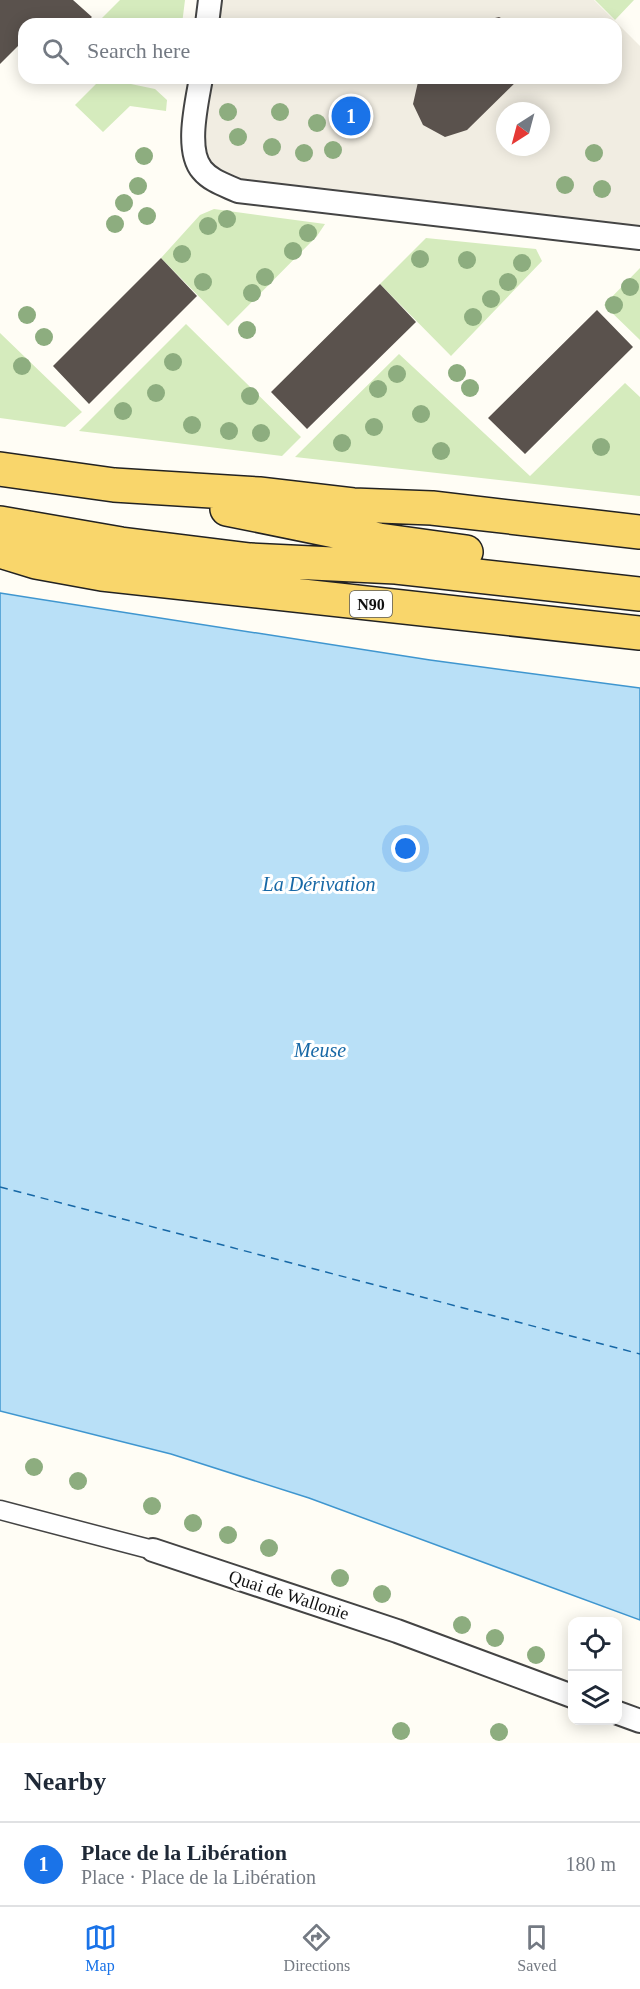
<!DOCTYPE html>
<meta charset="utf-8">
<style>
body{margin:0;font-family:"Times New Roman",serif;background:#f6f6f7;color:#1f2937}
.controls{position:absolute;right:18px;bottom:18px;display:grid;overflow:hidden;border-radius:12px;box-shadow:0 3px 15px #0003}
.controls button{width:54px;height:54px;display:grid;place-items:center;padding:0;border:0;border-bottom:2px solid #e0e1e3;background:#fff;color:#1f2937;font:30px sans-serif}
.compass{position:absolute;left:496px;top:102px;width:54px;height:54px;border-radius:50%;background:#fff;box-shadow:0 3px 15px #0003;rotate:216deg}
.you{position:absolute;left:406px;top:849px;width:21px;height:21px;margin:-15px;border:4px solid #fff;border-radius:50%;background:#1a73e8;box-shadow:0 0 0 9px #1a73e833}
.badge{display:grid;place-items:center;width:39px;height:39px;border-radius:50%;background:#1a73e8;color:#fff;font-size:20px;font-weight:700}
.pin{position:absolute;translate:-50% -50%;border:3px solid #fff;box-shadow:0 2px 6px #0006}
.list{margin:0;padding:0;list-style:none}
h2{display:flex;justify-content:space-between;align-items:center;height:78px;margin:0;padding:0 24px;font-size:26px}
h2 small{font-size:20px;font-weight:400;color:#747a83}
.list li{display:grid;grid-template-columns:39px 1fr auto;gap:18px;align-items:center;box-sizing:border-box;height:84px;padding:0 24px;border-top:2px solid #e0e1e3}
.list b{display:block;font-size:22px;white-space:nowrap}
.list p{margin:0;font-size:20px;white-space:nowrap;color:#747a83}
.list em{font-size:20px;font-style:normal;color:#747a83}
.icon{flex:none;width:33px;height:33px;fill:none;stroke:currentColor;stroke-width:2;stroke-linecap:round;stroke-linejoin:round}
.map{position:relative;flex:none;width:640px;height:1743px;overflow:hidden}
.search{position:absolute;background:#fff;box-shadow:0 3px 15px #0003;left:18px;right:18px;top:18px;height:66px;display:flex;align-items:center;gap:15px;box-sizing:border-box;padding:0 21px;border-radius:18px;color:#747a83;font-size:22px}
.sheet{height:162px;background:#fff}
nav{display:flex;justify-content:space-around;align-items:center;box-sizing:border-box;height:84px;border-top:2px solid #e0e1e3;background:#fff;font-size:16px;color:#747a83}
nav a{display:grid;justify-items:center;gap:3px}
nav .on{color:#1a73e8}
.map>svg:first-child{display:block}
</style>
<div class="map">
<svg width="640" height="1743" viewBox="0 0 640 1743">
<rect width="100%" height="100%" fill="#fffdf5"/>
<!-- green -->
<path fill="#d5ebbd" d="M120,0H185L182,24H96Z
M595,0H634L615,20Z
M102,78L155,89L167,100L166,111L130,106L103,132L75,105Z
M214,209L325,224L317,236L228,326L161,258L200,215Z
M426,238L536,249L542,261L451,356L380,284Z
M640,268V340L604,305Z
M186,324L301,437L282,456L79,431Z
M0,333L82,412L65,427L0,418Z
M399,354L530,476L625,383L640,397V496L295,457Z"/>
<!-- plaza -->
<path fill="#f1ede2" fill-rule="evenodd" d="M213,0H594L640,46V236L241,189L202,167L203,78H616V24H210ZM505,111H541V147H505Z"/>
<!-- water -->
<path fill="#b9e0f7" stroke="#3f96cf" stroke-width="1.5" d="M0,593L430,660L640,688V1620L309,1498L171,1454L0,1411Z"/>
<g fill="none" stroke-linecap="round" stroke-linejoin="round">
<!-- ferry -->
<path stroke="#1768a6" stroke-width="1.5" stroke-dasharray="8 6" stroke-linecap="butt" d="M0,1187L640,1354"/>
</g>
<!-- building -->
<path fill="#5a524d" d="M0,0H73L92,17L84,24H53L46,18L40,24H24V40L0,64Z
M499,17L513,24H475V23Z
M423,78H520L467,130L445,137L423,125L413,104L418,82Z
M161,258L197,296L89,404L53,366Z
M380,284L416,322L307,429L271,392Z
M597,310L633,347L525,454L488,418Z"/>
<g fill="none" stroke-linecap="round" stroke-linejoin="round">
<!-- pedestrian casing -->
<g stroke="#444" stroke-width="21">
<path id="pedestrian" d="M0,1510L153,1550"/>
</g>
<!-- minor casing -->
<g stroke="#444" stroke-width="26">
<path id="minor" d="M207,24L210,0
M201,78C197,102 185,150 202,170C211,181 225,185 238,191L640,238
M153,1550L397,1631L572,1696
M618,1713L640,1721"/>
</g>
<!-- primary casing -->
<g stroke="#222" stroke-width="36">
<path id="primary" d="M0,469L114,485L259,494L353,505L432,508L640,532
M227,509L379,540L466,552
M0,523L121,544L250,560L396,567L640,594
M0,551L36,562L102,574L640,633"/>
</g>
<!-- pedestrian -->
<use href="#pedestrian" stroke="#fff" stroke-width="18"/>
<!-- minor -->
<use href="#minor" stroke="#fff" stroke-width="22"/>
<!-- primary -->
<use href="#primary" stroke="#f9d66b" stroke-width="33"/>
</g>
<!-- trees -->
<g fill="#8dad7f">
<circle cx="228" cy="112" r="9"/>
<circle cx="280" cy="112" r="9"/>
<circle cx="317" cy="123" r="9"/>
<circle cx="238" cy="137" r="9"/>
<circle cx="272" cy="147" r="9"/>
<circle cx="333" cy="150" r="9"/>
<circle cx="304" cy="153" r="9"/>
<circle cx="594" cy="153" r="9"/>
<circle cx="144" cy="156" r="9"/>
<circle cx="565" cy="185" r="9"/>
<circle cx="138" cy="186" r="9"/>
<circle cx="602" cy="189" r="9"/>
<circle cx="124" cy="203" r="9"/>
<circle cx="147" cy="216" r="9"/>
<circle cx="227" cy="219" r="9"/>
<circle cx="115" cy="224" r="9"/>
<circle cx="208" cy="226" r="9"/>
<circle cx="308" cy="233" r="9"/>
<circle cx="293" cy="251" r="9"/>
<circle cx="182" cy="254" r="9"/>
<circle cx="420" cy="259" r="9"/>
<circle cx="467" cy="260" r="9"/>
<circle cx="522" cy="263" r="9"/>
<circle cx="265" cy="277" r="9"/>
<circle cx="203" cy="282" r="9"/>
<circle cx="508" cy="282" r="9"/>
<circle cx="630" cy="287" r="9"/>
<circle cx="252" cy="293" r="9"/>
<circle cx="491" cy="299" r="9"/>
<circle cx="614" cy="305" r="9"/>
<circle cx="27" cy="315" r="9"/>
<circle cx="473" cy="317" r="9"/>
<circle cx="247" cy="330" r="9"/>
<circle cx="44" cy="337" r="9"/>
<circle cx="173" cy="362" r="9"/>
<circle cx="22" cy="366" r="9"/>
<circle cx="457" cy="373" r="9"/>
<circle cx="397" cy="374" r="9"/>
<circle cx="470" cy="388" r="9"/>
<circle cx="378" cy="389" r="9"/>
<circle cx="156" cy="393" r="9"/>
<circle cx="250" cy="396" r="9"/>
<circle cx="123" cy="411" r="9"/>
<circle cx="421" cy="414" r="9"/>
<circle cx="192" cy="425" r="9"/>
<circle cx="374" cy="427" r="9"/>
<circle cx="229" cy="431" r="9"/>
<circle cx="261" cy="433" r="9"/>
<circle cx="342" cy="443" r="9"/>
<circle cx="601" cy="447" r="9"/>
<circle cx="441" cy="451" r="9"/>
<circle cx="34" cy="1467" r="9"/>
<circle cx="78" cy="1481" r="9"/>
<circle cx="152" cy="1506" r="9"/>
<circle cx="193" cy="1523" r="9"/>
<circle cx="228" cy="1535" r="9"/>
<circle cx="269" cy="1548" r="9"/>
<circle cx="340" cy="1578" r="9"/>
<circle cx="382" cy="1594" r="9"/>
<circle cx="462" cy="1625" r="9"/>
<circle cx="495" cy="1638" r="9"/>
<circle cx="536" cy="1655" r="9"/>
<circle cx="401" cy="1731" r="9"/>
<circle cx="499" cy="1732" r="9"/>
</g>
<g text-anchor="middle" stroke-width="6" stroke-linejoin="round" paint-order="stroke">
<!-- shield labels -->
<rect fill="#fff" stroke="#585858" stroke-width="1.5" x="350" y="591" width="42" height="26" rx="4.5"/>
<g font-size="16" font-weight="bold" fill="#111">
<text x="371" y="610">N90</text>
</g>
<!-- street labels -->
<g font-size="18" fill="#111" stroke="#fff">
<text transform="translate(289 1595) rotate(18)" y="6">Quai de Wallonie</text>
</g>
<!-- water labels -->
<g font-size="20" font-style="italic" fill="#1768a6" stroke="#fff">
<text x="319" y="891">La Dérivation</text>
<text x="320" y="1057">Meuse</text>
</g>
</g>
</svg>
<div class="controls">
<button><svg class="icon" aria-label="locate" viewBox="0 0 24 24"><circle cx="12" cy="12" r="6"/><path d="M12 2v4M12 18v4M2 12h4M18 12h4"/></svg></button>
<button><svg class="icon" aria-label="layers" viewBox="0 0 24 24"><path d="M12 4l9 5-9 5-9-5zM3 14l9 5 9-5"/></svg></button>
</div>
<svg class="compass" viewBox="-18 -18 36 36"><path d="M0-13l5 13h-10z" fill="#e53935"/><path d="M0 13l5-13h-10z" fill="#747a83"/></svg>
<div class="you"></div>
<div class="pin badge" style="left:351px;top:116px">1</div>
<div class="search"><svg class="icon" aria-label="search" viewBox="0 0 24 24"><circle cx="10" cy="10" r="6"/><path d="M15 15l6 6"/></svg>Search here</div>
</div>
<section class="sheet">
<h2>Nearby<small></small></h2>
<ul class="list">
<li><span class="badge">1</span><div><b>Place de la Libération</b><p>Place · Place de la Libération</p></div><em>180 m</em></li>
</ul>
</section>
<nav>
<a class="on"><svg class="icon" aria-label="map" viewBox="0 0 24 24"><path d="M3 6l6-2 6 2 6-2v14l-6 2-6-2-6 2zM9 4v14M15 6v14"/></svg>Map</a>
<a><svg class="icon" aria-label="directions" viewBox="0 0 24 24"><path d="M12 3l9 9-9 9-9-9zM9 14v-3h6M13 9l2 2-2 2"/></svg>Directions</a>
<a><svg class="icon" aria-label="saved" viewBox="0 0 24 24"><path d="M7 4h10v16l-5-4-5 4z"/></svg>Saved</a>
</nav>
